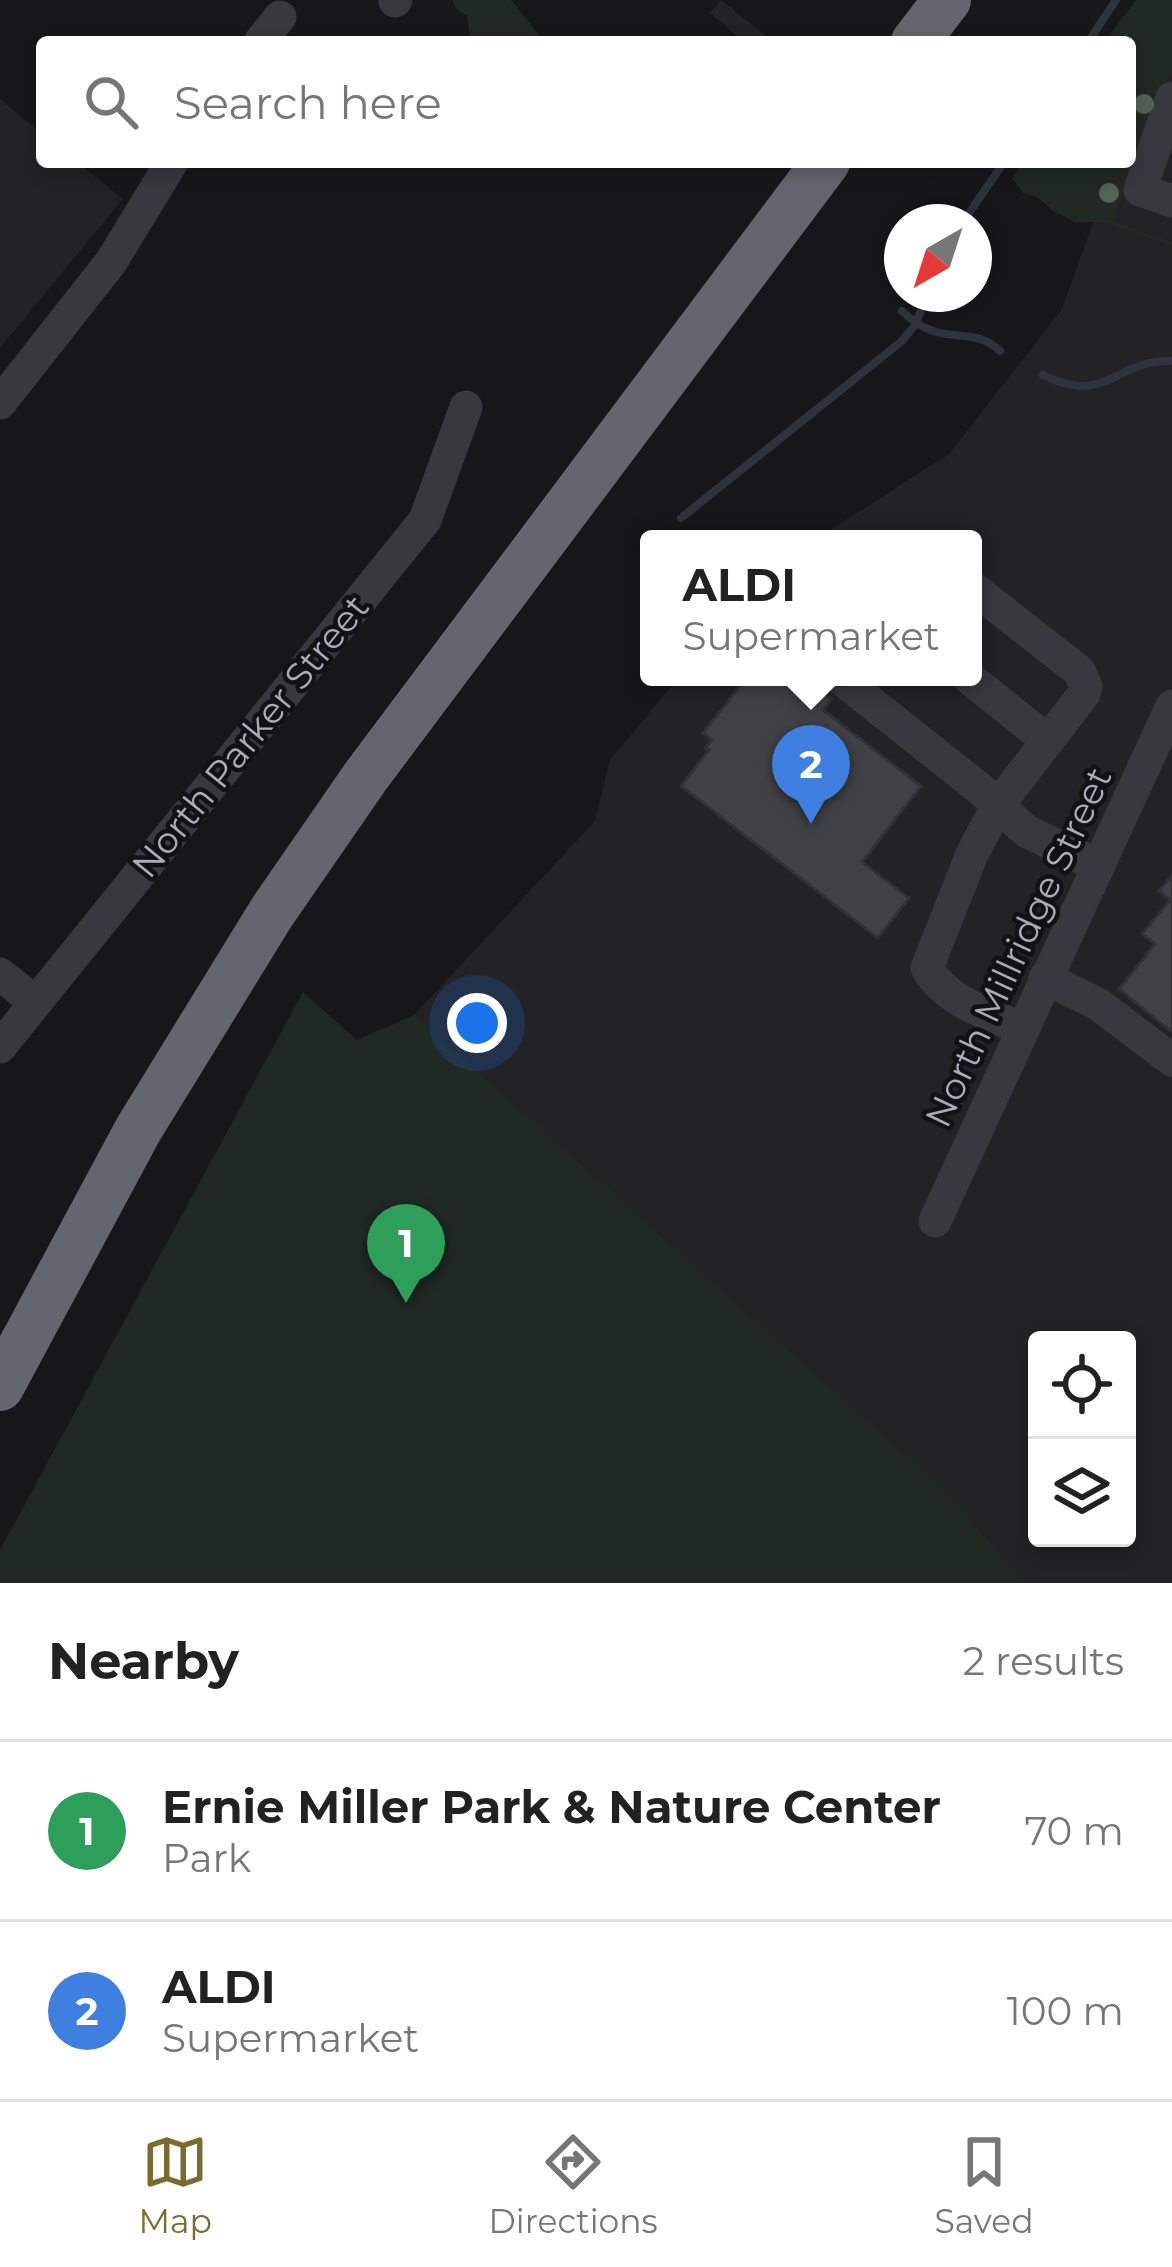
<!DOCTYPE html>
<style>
body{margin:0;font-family:Montserrat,sans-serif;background:#f2f2f2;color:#222}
.controls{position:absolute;right:36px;bottom:36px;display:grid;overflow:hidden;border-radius:12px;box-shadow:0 6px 18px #0003}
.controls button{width:108px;height:108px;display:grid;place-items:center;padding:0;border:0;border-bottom:3px solid #e0e0e0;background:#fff;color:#222;font:60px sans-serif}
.compass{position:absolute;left:884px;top:204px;width:108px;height:108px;border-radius:50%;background:#fff;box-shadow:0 6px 18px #0003;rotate:219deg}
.you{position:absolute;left:477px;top:1023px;width:42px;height:42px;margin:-30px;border:9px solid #fff;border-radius:50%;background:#1a73e8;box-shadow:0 0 0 18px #1a73e833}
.badge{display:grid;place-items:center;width:78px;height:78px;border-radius:50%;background:#7c6a2e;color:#fff;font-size:39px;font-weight:700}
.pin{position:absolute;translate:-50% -99px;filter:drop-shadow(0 3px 6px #0008)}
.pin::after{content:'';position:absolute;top:63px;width:42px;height:36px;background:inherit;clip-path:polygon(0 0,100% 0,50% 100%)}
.popup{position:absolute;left:640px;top:530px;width:342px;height:156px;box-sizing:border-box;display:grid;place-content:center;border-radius:12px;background:#fff;filter:drop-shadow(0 3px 9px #0005);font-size:39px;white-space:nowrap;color:#767676}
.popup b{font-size:45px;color:#222}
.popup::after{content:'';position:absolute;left:50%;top:100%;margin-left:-24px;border:24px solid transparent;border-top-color:#fff}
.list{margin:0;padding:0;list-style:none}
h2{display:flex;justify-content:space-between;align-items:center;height:156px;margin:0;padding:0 48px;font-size:51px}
h2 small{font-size:39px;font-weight:400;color:#767676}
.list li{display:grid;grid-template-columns:78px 1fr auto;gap:36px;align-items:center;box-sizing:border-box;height:180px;padding:0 48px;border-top:3px solid #e0e0e0}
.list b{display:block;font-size:45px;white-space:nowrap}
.list p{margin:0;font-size:39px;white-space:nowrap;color:#767676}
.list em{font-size:39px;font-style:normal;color:#767676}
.icon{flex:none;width:66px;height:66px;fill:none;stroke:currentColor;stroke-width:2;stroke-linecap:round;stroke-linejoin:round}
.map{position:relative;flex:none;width:1172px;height:1583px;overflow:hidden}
.search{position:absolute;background:#fff;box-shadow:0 6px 18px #0003;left:36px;right:36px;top:36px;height:132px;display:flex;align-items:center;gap:30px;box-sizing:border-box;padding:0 42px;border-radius:12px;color:#767676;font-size:45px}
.sheet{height:516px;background:#fff}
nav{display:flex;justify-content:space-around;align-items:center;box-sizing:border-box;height:168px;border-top:3px solid #e0e0e0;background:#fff;font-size:33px;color:#767676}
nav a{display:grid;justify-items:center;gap:6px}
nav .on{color:#7c6a2e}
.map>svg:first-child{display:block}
</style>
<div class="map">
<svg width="1172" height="1583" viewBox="0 0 1172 1583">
<rect width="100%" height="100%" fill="#171719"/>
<!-- built -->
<path fill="#232326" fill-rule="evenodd" d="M721,0L765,35L759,42H744L710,13Z
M1172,46V1583H1019L376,1056L595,821L610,760L679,677H973V539H816L949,454L1062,309L1115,162H1130ZM1037,1340H1127V1538H1037Z
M0,99L42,134V162H77L123,199L0,348Z"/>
<!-- green -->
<path fill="#212923" d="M452,0H511L545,42H471L467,16L457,10Z
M1136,0H1172V73L1154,101L1113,221L1172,242V246L1105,222H1075L1052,210L1037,197L1023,193L1012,178L1024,162H1130V42H1104Z
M303,992L357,1040L414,1015L940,1486L1026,1583H0V1550Z"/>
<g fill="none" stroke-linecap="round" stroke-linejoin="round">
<!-- stream -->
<path stroke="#2e343d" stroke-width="8" d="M1088,42L1116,0
M963,222L1004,162
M902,311C943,351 969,322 1000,351
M1043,375C1107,407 1114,359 1172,361
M681,518L902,341L915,325L928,294"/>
</g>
<!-- building -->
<path fill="#414246" stroke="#323135" stroke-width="3" d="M747,677H804L832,699L823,710L921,786L862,862L909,898L878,938L681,786L709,750L705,748L712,740L703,733Z
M1172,875V1032L1119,989L1155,944L1142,934L1170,900L1159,891Z"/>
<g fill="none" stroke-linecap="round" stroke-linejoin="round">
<!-- minor -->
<path stroke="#38393e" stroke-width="33" d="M395,1L396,0
M260,42L280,17
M1172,98L1140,190L1172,201
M0,403L111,262L172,162
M973,588L1079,671L1086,686L1084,694L998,805L972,854L927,968C947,1002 986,1013 1021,1028
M839,677L980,789L1026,831L1099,866
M968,677L1048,741
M0,974L35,1002
M1045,978L1098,1004L1172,1060
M0,1047L425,520L466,407
M935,1221L1172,706"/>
<!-- highway -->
<path stroke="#64666f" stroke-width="48" d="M915,42L947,0
M0,1387L138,1130L272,912L366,776L826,162"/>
</g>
<!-- trees -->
<g fill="#526456">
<circle cx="1144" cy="104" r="10"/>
<circle cx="1109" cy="193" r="10"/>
</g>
<g text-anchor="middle" stroke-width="9" stroke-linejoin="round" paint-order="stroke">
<!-- street labels -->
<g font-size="36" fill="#aaadb8" stroke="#121214">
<text transform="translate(250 736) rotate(-51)" y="13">North Parker Street</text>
<text transform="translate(1018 947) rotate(-65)" y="13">North Millridge Street</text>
</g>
</g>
</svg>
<div class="controls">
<button><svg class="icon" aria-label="locate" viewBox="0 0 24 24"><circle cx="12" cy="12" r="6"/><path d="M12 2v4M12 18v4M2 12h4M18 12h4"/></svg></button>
<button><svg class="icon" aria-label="layers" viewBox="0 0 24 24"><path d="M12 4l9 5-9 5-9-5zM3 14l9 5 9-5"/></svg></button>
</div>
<svg class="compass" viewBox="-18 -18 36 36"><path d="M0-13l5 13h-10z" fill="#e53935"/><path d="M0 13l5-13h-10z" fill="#767676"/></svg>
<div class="you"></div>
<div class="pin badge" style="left:406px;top:1303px;background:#2e9e5b">1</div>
<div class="pin badge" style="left:811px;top:824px;background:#3f7fe0">2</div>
<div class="popup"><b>ALDI</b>Supermarket</div>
<div class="search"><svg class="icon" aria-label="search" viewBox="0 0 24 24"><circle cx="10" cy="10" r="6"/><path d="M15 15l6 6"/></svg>Search here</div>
</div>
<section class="sheet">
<h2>Nearby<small>2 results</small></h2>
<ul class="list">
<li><span class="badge" style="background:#2e9e5b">1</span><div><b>Ernie Miller Park &amp; Nature Center</b><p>Park</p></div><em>70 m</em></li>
<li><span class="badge" style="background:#3f7fe0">2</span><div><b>ALDI</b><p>Supermarket</p></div><em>100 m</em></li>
</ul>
</section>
<nav>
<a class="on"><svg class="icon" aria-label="map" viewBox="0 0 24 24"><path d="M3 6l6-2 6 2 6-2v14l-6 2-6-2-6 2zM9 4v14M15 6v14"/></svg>Map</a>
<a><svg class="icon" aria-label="directions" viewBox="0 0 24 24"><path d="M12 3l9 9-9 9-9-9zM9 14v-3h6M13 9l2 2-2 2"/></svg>Directions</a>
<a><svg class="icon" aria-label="saved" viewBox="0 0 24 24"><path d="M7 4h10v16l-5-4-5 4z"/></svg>Saved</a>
</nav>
